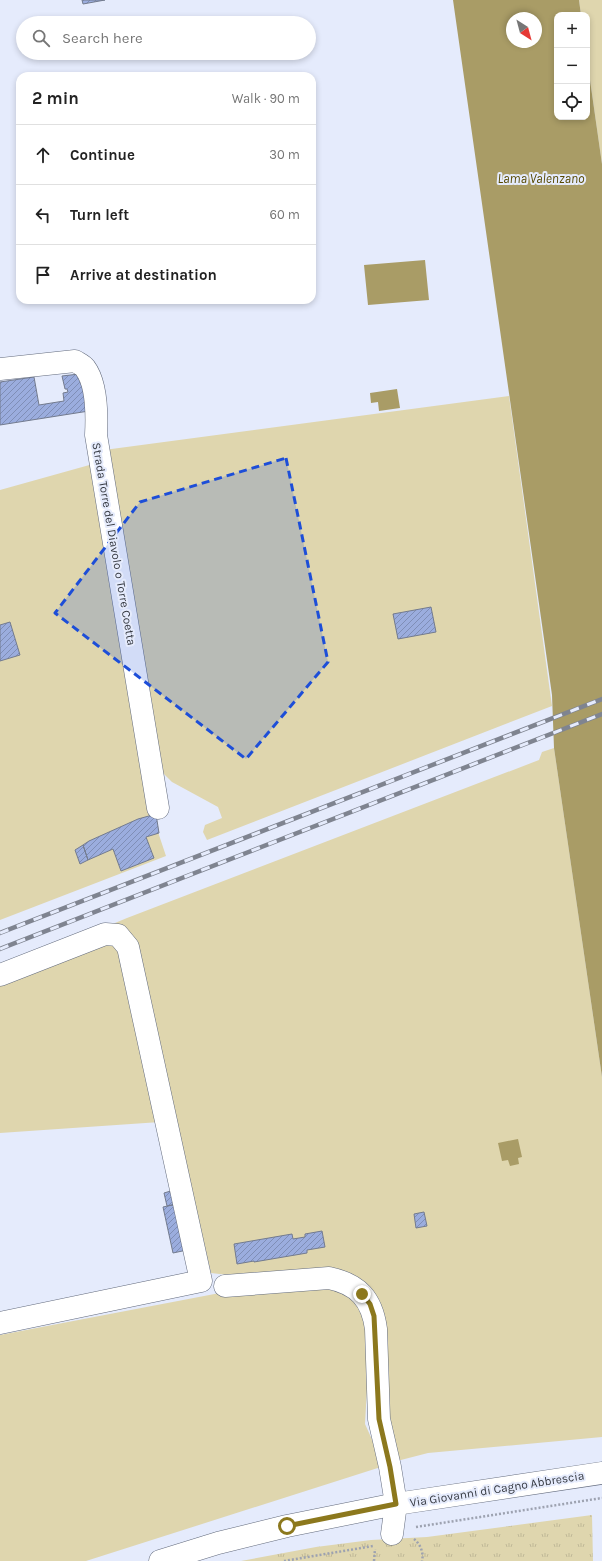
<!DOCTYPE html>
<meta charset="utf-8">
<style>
body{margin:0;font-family:Karla,sans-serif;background:#f2f2f2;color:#222}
.controls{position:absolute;right:12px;top:12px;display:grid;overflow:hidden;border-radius:8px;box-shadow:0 2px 6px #0003}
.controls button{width:36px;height:36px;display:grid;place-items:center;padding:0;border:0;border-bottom:1px solid #e0e0e0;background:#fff;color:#222;font:20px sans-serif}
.compass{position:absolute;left:506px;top:12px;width:36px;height:36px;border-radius:50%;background:#fff;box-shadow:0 2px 6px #0003;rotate:144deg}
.stop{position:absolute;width:12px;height:12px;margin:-9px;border:3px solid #8c781d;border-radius:50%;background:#fff}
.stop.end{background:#8c781d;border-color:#fff;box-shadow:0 1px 4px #0008}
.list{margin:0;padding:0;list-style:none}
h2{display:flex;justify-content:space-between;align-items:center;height:52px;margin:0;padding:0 16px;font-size:17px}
h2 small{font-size:13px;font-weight:400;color:#767676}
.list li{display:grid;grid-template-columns:26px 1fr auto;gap:12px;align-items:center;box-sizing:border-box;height:60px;padding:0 16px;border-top:1px solid #e0e0e0}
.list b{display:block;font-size:15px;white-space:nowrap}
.list em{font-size:13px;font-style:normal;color:#767676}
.icon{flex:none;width:22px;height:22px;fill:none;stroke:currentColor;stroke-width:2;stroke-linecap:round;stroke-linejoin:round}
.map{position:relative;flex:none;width:602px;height:1561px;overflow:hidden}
.search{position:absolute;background:#fff;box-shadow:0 2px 6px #0003;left:16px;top:16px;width:300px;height:44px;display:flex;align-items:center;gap:10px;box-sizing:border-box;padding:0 14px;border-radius:22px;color:#767676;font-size:15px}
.panel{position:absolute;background:#fff;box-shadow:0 2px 6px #0003;left:16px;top:72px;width:300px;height:232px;border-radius:12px}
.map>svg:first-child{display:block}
</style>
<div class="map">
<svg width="602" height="1561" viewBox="0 0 602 1561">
<defs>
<pattern id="park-tufts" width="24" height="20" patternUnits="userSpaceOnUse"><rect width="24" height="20" fill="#dfd6ae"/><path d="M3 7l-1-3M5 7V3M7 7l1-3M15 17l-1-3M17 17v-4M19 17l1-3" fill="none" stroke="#c0b897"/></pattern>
<pattern id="building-hatch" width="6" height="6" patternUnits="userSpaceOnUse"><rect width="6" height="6" fill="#9badde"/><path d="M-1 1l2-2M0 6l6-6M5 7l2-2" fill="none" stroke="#7f8eb6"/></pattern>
</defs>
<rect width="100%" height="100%" fill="#e5ebfc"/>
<!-- grass -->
<path fill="#dfd6ae" d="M579,0H602V164L587,59V15H581Z
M509,396L552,706L207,840L203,832L205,825L222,818L218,807L172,782L163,773L104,450Z
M93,464L152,814L166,856L0,920V490Z
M554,748L602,1077V1437L428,1453L397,1461L391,1454L371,1292L211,1273L133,942L103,928L127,918L539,760L542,752Z
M117,941L160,1122L0,1133V981Z
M337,1287L362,1306L370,1336L365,1424L384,1466L86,1561H0V1335L225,1292Z"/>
<!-- park -->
<path fill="url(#park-tufts)" d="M592,1515L593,1561H241L316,1547L371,1540L427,1537Z"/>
<!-- water -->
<path fill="#a99c66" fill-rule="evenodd" d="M453,0H579L581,15H557V117H587V59L602,164V1077L554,748L552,695ZM512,18H536V42H512Z
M425,260L429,300L368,305L364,265Z
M397,389L400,408L379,411L378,402L371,403L370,393Z
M518,1139L522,1157L518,1158L519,1164L510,1166L508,1160L502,1161L498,1143Z"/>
<!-- building -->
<path fill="url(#building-hatch)" stroke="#737b8e" d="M82,0H105L83,4Z
M79,374L89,411L0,425V382L34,377L39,405L64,401L63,393L68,392L67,389H65L62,376Z
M431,607L436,632L398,639L393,614Z
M10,622L20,655L0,661V625Z
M156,814L159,833L146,837L154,858L121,871L113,849L88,860L83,845L89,841L138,819Z
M83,845L88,860L80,864L75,850Z
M174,1190L177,1204L167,1206L164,1193Z
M177,1204L187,1250L173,1253L163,1207Z
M424,1212L427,1226L416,1228L414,1214Z
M322,1231L325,1247L307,1250V1253L254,1262V1261L237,1264L234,1244L292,1234L293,1239L305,1237V1234Z"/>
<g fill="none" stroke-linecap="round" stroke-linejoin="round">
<!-- minor casing -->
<g stroke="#636b7d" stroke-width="23">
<path id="minor" d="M0,369L75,361C78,363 83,365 85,368C97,384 97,416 96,435L158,808
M0,975L105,934L118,935L128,947L201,1281L0,1323
M225,1286L329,1278C358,1284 372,1299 376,1329L379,1419L390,1467L396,1504L392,1534"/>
</g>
<!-- major casing -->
<g stroke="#636b7d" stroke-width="23">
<path id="major" d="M160,1561L218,1543L287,1526L396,1504L602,1473"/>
</g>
<!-- path -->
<path stroke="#9da2b0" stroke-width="2.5" stroke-dasharray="2 2" stroke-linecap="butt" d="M416,1527L602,1498
M414,1539C420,1544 424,1552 422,1561
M284,1561L373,1546
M374,1561L375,1549"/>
<!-- minor -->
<use href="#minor" stroke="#fff" stroke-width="22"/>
<!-- major -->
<use href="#major" stroke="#fff" stroke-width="22"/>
<!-- rail casing -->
<g stroke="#7f8490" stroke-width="4.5">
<path id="rail" d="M0,933L602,699
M0,949L602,714"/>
</g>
<!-- rail -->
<use href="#rail" stroke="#e5ebfc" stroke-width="3" stroke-dasharray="9" stroke-linecap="butt"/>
</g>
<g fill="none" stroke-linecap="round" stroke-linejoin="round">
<!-- route -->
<path stroke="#8c781d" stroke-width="5" d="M287,1526L396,1504L390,1467L379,1419L374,1316L370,1304L362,1294"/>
</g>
<!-- marked area -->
<path fill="#1d4ed8" fill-opacity="0.2" stroke="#1d4ed8" stroke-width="3" stroke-dasharray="8 5" stroke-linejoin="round" d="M286,458L328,662L246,759L55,613L140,502Z"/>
<g text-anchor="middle" stroke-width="4" stroke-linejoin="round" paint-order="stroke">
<!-- street labels -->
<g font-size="12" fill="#363a42" stroke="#e5ebfc">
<text transform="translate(114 544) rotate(80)" y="4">Strada Torre del Diavolo o Torre Coetta</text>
<text transform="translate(497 1489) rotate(-9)" y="4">Via Giovanni di Cagno Abbrescia</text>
</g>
<!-- water labels -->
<g font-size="13" font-style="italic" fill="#564800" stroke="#e5ebfc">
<text x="541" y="183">Lama Valenzano</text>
</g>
</g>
</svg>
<div class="controls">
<button>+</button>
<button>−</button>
<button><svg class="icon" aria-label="locate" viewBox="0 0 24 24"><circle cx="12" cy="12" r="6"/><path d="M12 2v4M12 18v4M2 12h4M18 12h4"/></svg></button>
</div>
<svg class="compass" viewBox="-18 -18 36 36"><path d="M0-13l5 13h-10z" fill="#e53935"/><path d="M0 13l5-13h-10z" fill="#767676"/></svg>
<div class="stop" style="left:287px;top:1526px"></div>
<div class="stop end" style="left:362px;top:1294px"></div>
<div class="search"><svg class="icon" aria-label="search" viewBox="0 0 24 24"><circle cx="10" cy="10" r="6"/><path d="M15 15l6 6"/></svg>Search here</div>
<section class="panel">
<h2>2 min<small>Walk · 90 m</small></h2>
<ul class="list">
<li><svg class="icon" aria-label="ahead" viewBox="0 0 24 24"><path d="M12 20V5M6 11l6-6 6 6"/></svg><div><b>Continue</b></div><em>30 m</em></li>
<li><svg class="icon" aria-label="left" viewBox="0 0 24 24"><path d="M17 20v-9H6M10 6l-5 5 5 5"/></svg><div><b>Turn left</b></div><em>60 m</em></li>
<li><svg class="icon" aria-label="arrive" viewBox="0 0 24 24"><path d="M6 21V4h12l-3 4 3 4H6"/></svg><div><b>Arrive at destination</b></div></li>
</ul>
</section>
</div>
